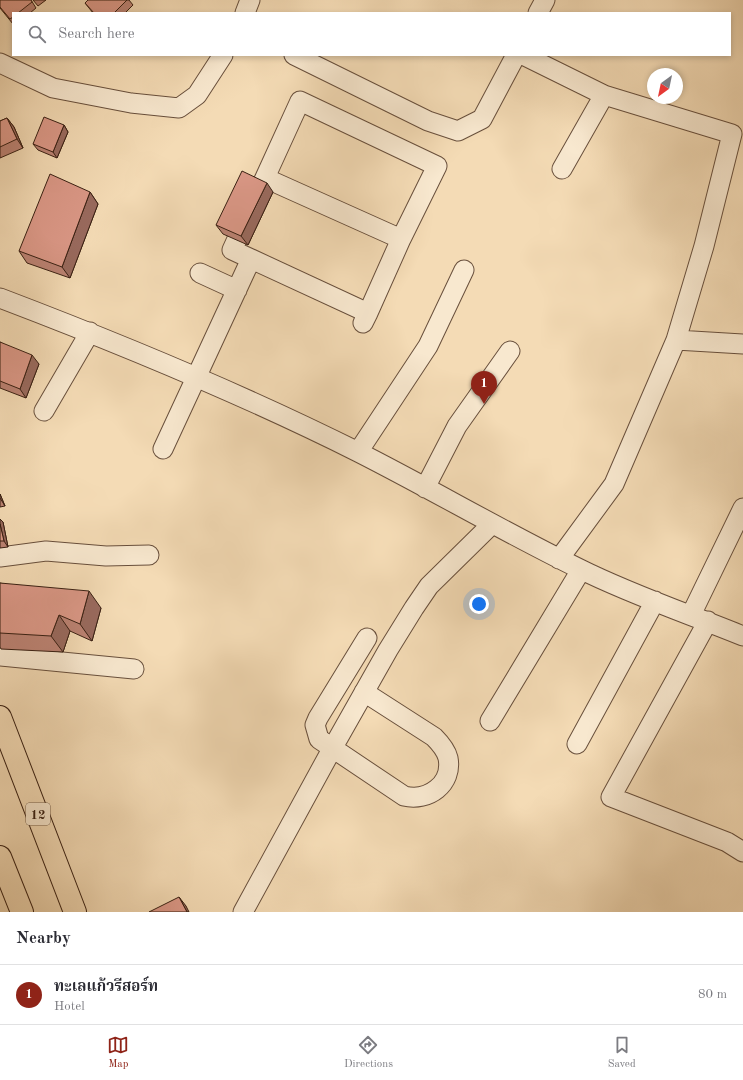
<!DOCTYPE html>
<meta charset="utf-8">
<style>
body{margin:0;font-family:"Old Standard TT","Noto Serif Thai",serif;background:#f7f7f7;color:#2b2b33}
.compass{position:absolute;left:647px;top:68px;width:36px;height:36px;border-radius:50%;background:#fff;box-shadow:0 2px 6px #0003;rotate:213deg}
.you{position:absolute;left:479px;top:604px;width:14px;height:14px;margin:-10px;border:3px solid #fff;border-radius:50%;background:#1a73e8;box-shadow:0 0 0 6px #1a73e833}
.badge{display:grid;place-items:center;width:26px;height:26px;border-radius:50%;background:#8f2418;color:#fff;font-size:13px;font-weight:700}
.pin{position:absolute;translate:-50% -33px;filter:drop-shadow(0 1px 2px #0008)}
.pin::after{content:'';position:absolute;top:21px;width:14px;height:12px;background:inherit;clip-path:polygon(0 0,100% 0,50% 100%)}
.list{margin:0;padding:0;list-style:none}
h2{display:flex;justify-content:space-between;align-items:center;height:52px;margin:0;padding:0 16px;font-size:17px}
h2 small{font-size:13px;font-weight:400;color:#7c7c81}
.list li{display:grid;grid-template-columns:26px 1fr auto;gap:12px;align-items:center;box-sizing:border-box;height:60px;padding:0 16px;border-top:1px solid #e1e1e2}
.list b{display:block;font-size:15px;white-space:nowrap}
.list p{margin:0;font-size:13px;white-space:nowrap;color:#7c7c81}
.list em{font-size:13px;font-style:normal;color:#7c7c81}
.icon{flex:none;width:22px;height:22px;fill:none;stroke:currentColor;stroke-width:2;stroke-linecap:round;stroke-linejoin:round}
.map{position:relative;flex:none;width:743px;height:912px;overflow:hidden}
.search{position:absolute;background:#fff;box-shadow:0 2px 6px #0003;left:12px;right:12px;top:12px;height:44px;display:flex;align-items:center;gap:10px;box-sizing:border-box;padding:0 14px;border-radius:0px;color:#7c7c81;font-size:15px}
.sheet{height:112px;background:#fff}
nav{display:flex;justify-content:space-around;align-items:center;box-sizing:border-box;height:56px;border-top:1px solid #e1e1e2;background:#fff;font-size:11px;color:#7c7c81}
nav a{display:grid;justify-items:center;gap:2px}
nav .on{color:#8f2418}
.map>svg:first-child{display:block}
</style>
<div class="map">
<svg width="743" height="912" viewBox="0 0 743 912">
<rect width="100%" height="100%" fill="#f4dbb5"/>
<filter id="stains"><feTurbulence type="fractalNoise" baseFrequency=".005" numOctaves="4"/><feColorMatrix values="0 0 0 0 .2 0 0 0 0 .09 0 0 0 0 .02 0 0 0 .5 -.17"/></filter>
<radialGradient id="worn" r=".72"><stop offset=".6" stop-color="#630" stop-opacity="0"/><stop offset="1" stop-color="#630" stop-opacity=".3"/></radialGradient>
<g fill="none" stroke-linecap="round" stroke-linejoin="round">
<!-- minor casing -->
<g stroke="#684f3c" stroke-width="21">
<path id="minor" d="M245,13L250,0
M538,13L545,0
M294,55L428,121L458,131L482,119L516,55
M523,55L604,95L732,134L704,246L676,340L614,484L559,559
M0,63L53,88L131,103L179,108L197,95L223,55
M562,169L604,95
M265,178L401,239
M200,273L237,290
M0,298C121,344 242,394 358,452C433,490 504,532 580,569C632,595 689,614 743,636
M363,323L368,313L401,239L437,166L300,101L232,250L368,313
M676,340L743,344
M44,411L90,332
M163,449L251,259
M358,452L428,346L464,270
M425,488L457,426L510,351
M0,557L46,551L106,556L149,555
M691,615L743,508
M708,621L611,797L727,842L743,852
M0,656L134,669
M364,692L434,737C440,743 446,750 448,758C453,784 428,802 404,796L319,739L315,725L318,718L367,638
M490,721L581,570
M577,744L655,601
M243,912L332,749L388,650L414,608L429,586L492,524"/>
</g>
<!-- major casing -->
<g stroke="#392013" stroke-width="24">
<path id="major" d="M0,717L75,912
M0,857L22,912"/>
</g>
<!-- minor -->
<use href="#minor" stroke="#f8e8cf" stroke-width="19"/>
<!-- major -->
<use href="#major" stroke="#f4dbb5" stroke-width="22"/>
</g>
<!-- wall -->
<path fill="#bc8374" stroke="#392013" d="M0,0H31L36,8L30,13H13V24L0,8Z
M33,0H46L38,6Z
M88,0H129L133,5L125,13H93L85,3Z
M7,118L14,127L23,148L0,158V121Z
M64,125L68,132L57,158L38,150L33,144Z
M90,192L98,204L70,278L27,263L19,251Z
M273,192L248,245L223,234L216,225Z
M0,342L39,364L26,398L0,388Z
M0,494L5,506L0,507Z
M0,519L3,522L8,547L0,548Z
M0,583L101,608L92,641L70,631L63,652L1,649L0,647Z"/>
<!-- shaded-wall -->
<path fill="#996a5e" stroke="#392013" d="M7,118L14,127L23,148L17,139Z
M64,125L68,132L57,158L53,152Z
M267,183L273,192L248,245L241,236Z
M90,192L98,204L70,278L62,267Z
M32,355L39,364L26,398L20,389Z
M0,494L5,506L0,498Z
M0,519L3,522L8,547L4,541L0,524Z
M89,591L101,608L92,641L80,624Z
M59,615L70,631L63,652L51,636Z
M179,897L186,906L189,912H187Z"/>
<!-- building -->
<path fill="#db9887" stroke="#392013" d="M0,0H31L32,2L18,13H13V17L10,19L0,7Z
M88,0H127L114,13H94L85,3Z
M44,117L64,125L53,152L33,144Z
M7,118L17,139L0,147V121Z
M242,171L267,183L241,236L216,225Z
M50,174L90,192L62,267L19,251Z
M0,342L32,355L20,389L0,381Z
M0,524L4,541H0Z
M0,583L89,591L80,624L59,615L51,636L0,633Z
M179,897L187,912H149Z"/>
<g text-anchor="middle" stroke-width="4" stroke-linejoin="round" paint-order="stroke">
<!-- shield labels -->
<rect fill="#f8e8cf" stroke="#725c4b" stroke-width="1" x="26" y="803" width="24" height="22" rx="3"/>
<g font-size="13" font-weight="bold" fill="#392013">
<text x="38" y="819">12</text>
</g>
</g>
<rect width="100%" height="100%" filter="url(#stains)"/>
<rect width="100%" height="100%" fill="url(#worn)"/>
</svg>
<svg class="compass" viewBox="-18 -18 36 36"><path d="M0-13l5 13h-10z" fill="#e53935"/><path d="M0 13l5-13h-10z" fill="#7c7c81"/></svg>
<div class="you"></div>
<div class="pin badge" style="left:484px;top:404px">1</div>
<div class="search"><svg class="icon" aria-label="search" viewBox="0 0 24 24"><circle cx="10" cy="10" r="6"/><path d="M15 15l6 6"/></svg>Search here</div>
</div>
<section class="sheet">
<h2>Nearby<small></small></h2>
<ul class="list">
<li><span class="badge">1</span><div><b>ทะเลแก้วรีสอร์ท</b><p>Hotel</p></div><em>80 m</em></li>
</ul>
</section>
<nav>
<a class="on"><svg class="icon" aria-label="map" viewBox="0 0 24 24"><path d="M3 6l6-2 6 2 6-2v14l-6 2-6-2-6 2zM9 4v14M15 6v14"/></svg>Map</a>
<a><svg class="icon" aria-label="directions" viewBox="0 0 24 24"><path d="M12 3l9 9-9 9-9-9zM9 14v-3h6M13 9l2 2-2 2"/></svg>Directions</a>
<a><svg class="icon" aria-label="saved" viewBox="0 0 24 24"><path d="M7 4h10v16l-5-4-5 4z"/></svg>Saved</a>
</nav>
